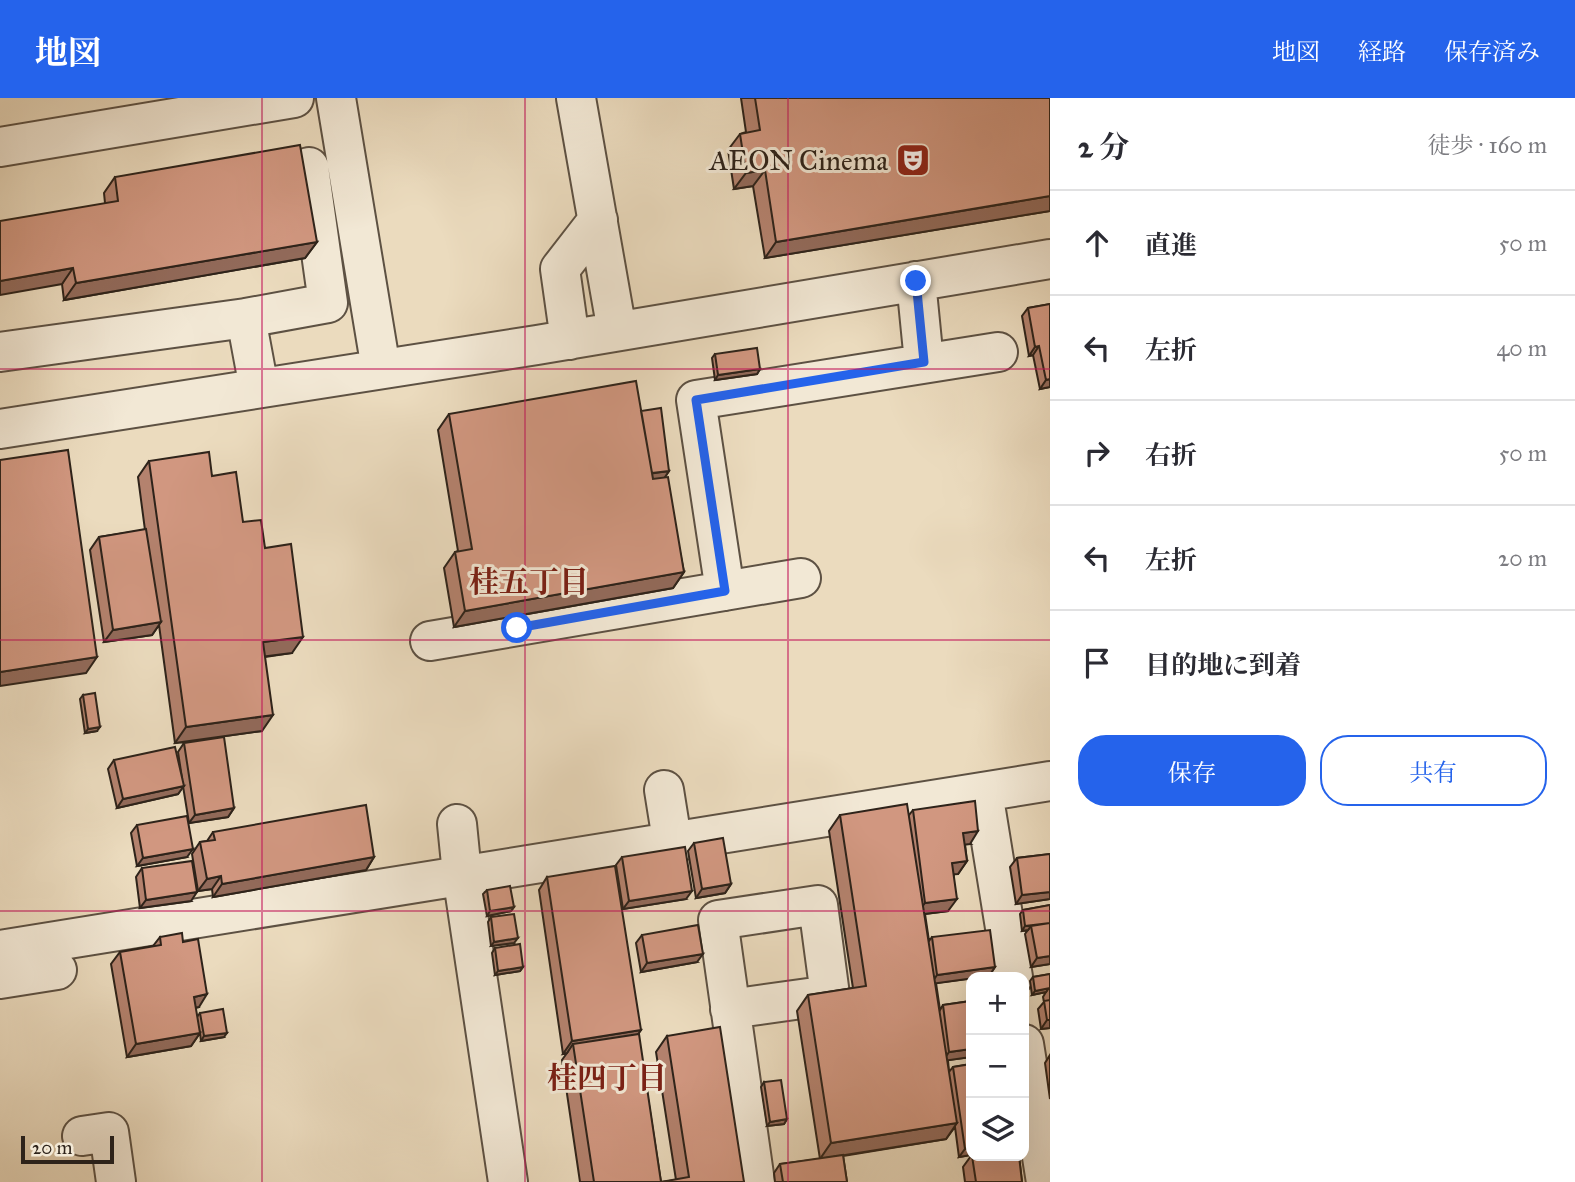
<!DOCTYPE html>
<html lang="ja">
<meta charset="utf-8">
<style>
body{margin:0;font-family:"IM FELL Great Primer","Noto Serif JP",serif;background:#f7f7f7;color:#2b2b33}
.controls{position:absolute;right:21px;bottom:21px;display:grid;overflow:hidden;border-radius:14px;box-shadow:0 7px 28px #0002}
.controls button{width:63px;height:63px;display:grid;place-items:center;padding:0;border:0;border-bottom:2px solid #e1e1e2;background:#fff;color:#2b2b33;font:35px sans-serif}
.scale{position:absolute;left:21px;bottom:18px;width:93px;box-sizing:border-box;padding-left:7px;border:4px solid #2e231a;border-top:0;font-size:19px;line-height:24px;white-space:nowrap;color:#2e231a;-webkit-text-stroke:5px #f2e8d5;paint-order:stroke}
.stop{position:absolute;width:21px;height:21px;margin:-16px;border:5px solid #2563eb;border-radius:50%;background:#fff}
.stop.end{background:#2563eb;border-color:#fff;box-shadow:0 2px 7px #0008}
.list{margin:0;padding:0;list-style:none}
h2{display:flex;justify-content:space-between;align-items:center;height:91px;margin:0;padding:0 28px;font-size:30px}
h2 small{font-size:23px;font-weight:400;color:#7c7c81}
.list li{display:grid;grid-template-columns:46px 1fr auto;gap:21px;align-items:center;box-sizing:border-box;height:105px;padding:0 28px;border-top:2px solid #e1e1e2}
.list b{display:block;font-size:26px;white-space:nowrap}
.list em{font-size:23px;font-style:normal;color:#7c7c81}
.actions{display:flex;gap:14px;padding:21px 28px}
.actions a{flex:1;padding:16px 0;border:2px solid #2563eb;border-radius:28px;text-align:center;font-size:24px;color:#2563eb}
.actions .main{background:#2563eb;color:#fff}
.icon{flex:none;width:38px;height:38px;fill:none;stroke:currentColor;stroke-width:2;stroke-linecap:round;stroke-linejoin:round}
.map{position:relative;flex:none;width:1050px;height:1084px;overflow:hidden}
header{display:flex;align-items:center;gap:42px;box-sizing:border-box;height:98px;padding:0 35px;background:#2563eb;color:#fff}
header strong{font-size:33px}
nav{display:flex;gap:38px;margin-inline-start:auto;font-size:24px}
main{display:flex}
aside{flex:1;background:#fff}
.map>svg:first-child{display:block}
</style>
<header>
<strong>地図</strong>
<nav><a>地図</a><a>経路</a><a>保存済み</a></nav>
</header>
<main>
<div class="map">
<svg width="1050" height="1084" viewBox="0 0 1050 1084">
<rect width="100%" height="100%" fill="#ebdbbe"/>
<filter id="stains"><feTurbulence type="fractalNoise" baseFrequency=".00286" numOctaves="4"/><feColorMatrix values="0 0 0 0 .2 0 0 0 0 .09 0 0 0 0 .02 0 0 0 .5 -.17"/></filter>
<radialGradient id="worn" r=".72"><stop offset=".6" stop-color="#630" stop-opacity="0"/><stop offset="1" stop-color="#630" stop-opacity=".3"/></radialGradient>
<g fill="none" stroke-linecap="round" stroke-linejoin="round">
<!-- minor casing -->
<g stroke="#5d5143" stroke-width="42">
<path id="minor" d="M336,0L381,271
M576,0L617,233
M0,49L294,0
M916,183L924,264
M246,220L328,205L309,69
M570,242L560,171L598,122
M0,254L246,220L259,290
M0,331L537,247L1050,161
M725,493L696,302L998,254
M430,543L801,480
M664,692L672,742
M983,694L1013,879
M457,726L462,776L508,1084
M0,852L1050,683
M0,881L57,872
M730,911L830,897L818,807L718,822L755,1084
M1024,946L1046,1084
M82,1038L109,1034L116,1084"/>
</g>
<!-- minor -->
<use href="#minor" stroke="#f2e8d5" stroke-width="38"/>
</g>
<!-- wall -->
<path fill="#b4826e" stroke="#2e231a" stroke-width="2" d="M741,0H1050V113L765,160L753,88L734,91L728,52L740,36L746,34Z
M115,79L317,144L305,160L64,202L62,186L105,105L104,95Z
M1050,206V289L1040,291L1033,257L1029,258L1022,218L1028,210Z
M715,256L760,271L757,276L715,282L712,260Z
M641,313L669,373L665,379L684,474L673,490L454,529L444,470L455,454L458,453L438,332L449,316Z
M149,363L212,378L243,424L265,450L292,555L265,559L262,633L175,645L159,527L152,537L104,544L90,452L99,439L145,432L138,379Z
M83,597L97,633L85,635L80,601Z
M184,645L234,710L228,719L189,725L183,688L178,696L117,710L108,671L114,662L182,680L178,654Z
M913,712L970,746H965L967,763L958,776H954L948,813L925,816L929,843L932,839L995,869L989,878L936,885L940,912L943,907L971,903V959L948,962L949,974L953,969L971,966V1057L959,1059L955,1029L946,1041L843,1058L847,1084H775L774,1075L780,1066L820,1061L797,913L808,897L853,890L829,733L840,717H909Z
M137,727L187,759L137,768L131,735Z
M213,734L374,759L366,772L213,799L212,791L198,793L192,756L200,744L207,743Z
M694,745L731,786L725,795L696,800L688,753Z
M1050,756V801L1016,806L1010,769L1017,760Z
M622,759L686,801L623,811L616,767Z
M142,770L191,803L140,810L136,779Z
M547,779L641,932L638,936L661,1084L676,1082L656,954L667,938L744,1084H580L562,962L567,955L563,956L539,792Z
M487,792L514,809L511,813L487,818L483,796Z
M1050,807V866L1031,869L1025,836L1028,832L1022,833L1020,816L1023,812Z
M491,819L514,845L491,848L488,824Z
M642,837L697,864L641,874L636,845Z
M160,839L199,909L195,910L197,919L200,915L224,939L201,943L200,935L191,948L127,959L111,866L120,854L153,848Z
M495,850L523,869L520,873L495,877L492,855Z
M1050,876V930L1041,931L1038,911L1044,904L1043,899L1046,894L1032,897L1030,883L1033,879Z
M1050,957V1001L1045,965Z
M764,984L787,1021L784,1026L767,1028L761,989Z
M971,1058H1019L1022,1084H965L963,1069Z"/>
<!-- shaded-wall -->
<path fill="#926a5a" stroke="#2e231a" stroke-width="2" d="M765,72L753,88L734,91L746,75Z
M1050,98V113L765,160L776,144Z
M317,144L305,160L64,202L76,185Z
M73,170L62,186L0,197V183Z
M1039,248L1033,257L1029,258L1035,249Z
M760,271L757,276L715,282L718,277Z
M1050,281V289L1040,291L1046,282Z
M669,373L663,382L642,384L648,376Z
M684,474L673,490L454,529L465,513Z
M161,524L152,537L104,544L113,532Z
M303,539L292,555L252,560L263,544Z
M97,559L86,575L0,588V574Z
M273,617L262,633L175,645L186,629Z
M100,629L97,633L85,635L88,631Z
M184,688L178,696L117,710L123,701Z
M234,710L228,719L189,725L195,717Z
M978,733L970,746L954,748L963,735Z
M193,751L187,759L137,768L143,760Z
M374,759L366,772L213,799L222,786Z
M967,763L958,776L943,777L952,765Z
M221,778L212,791L198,793L207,781Z
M731,786L725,795L696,800L702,791Z
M692,793L686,801L623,811L629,803Z
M197,794L191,803L140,810L146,802Z
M1050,794V801L1016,806L1022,797Z
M957,801L948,813L916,817L925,805Z
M514,809L511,813L487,818L490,813Z
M1050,825L1031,828L1028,832L1022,833L1025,828Z
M518,840L514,845L491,848L494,844Z
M703,856L697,864L641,874L647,865Z
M1050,858V866L1031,869L1037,860Z
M523,869L520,873L495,877L498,873Z
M995,869L989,878L931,886L937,877Z
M1049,890L1046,894L1032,897L1035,893Z
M207,896L199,909L185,911L194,899Z
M1047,922H1050V930L1041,931Z
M641,932L632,945L573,946L567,955L563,956L572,943Z
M200,935L191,948L127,959L136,946Z
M227,935L224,939L201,943L204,938Z
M971,951V959L943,963L949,954Z
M787,1021L784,1026L767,1028L770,1024Z
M957,1025L946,1041L820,1061L831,1045Z
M971,1050V1057L959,1059L965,1051Z"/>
<!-- building -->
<path fill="#d19780" stroke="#2e231a" stroke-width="2" d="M755,0H1050V98L776,144L765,72L746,75L740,36L760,32Z
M300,47L317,144L76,185L73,170L0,183V123L118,103L115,79Z
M1050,206V281L1046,282L1039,248L1035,249L1028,210Z
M757,250L760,271L718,277L715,256Z
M636,283L653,381L668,379L684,474L465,513L455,454L472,451L449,316Z
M661,310L669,373L652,375L641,313Z
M68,352L97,559L0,574V362Z
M209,354L212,378L236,374L243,424L261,422L265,450L291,446L303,539L263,544L273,617L186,629L149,363Z
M146,431L161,524L113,532L99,439Z
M95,595L100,629L88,631L83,597Z
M224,639L234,710L195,717L184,645Z
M175,649L184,688L123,701L114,662Z
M975,703L978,733L963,735L967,763L952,765L957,801L925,805L913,712Z
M907,706L957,1025L831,1045L808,897L866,888L840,717Z
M366,707L374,759L222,786L221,778L207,781L200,744L215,742L213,734Z
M187,718L193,751L143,760L137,727Z
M723,740L731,786L702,791L694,745Z
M685,749L692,793L629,803L622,759Z
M1050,756V794L1022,797L1017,760Z
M192,763L197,794L146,802L142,770Z
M615,768L641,932L572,943L547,779Z
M510,788L514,809L490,813L487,792Z
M1050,807V825L1025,828L1023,812Z
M514,816L518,840L494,844L491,819Z
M1050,825V858L1037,860L1031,828Z
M698,827L703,856L647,865L642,837Z
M990,832L995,869L937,877L932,839Z
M182,835L183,844L198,841L207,896L194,899L200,935L136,946L120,854L161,847L160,839Z
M520,846L523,869L498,873L495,850Z
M1050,876V890L1035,893L1033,879Z
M1050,902V922H1047L1044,903Z
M971,903V951L949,954L943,907Z
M223,911L227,935L204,938L200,915Z
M720,929L744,1084H594L573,946L639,936L661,1084L689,1079L667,938Z
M971,966V1050L965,1051L953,969Z
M781,982L787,1021L770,1024L764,984Z
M843,1057L847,1084H783L780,1066Z
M972,1058H1019L1022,1084H976Z"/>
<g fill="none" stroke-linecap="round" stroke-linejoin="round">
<!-- route -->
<path stroke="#2563eb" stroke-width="9" d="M517,530L725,493L696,302L924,264L916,183"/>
</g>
<!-- grid -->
<path fill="none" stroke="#c2185b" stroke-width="2" stroke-opacity="0.55" d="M262,0V1084M525,0V1084M788,0V1084M0,271H1050M0,542H1050M0,813H1050"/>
<!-- icons -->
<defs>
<g id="theatre-square" transform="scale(1.75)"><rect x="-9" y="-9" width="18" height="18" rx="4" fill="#8f2418" stroke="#f2e8d5"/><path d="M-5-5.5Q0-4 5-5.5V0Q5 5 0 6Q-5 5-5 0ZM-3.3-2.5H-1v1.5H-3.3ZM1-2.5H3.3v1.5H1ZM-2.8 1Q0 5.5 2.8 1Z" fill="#fff"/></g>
</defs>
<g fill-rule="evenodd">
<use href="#theatre-square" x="913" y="62"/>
</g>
<g text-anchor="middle" stroke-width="6" stroke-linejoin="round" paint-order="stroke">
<!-- poi labels -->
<g font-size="28" fill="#2e231a" stroke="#f2e8d5" text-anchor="end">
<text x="888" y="72">AEON Cinema</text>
</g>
<!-- neighbourhood labels -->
<g font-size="30" font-weight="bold" fill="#7a1f14" stroke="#f2e8d5">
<text x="529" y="494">桂五丁目</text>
<text x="607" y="990">桂四丁目</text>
</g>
</g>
<rect width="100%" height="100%" filter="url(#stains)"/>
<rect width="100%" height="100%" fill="url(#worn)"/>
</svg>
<div class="controls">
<button>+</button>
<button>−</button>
<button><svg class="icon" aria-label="layers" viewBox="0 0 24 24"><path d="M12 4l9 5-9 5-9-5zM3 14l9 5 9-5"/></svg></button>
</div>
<div class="scale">20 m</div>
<div class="stop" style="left:517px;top:530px"></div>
<div class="stop end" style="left:916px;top:183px"></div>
</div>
<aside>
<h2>2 分<small>徒歩 · 160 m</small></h2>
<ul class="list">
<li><svg class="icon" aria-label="ahead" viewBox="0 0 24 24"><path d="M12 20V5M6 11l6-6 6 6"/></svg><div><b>直進</b></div><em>50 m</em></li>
<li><svg class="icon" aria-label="left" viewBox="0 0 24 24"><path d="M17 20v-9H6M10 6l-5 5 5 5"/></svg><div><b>左折</b></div><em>40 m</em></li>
<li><svg class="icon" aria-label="right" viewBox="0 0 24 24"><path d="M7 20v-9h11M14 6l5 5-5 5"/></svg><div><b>右折</b></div><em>50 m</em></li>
<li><svg class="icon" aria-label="left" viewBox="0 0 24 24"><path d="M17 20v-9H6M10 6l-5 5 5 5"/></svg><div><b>左折</b></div><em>20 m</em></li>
<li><svg class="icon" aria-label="arrive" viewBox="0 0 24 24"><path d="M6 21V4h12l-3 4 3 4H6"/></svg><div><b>目的地に到着</b></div></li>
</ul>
<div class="actions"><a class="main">保存</a><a>共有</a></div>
</aside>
</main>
